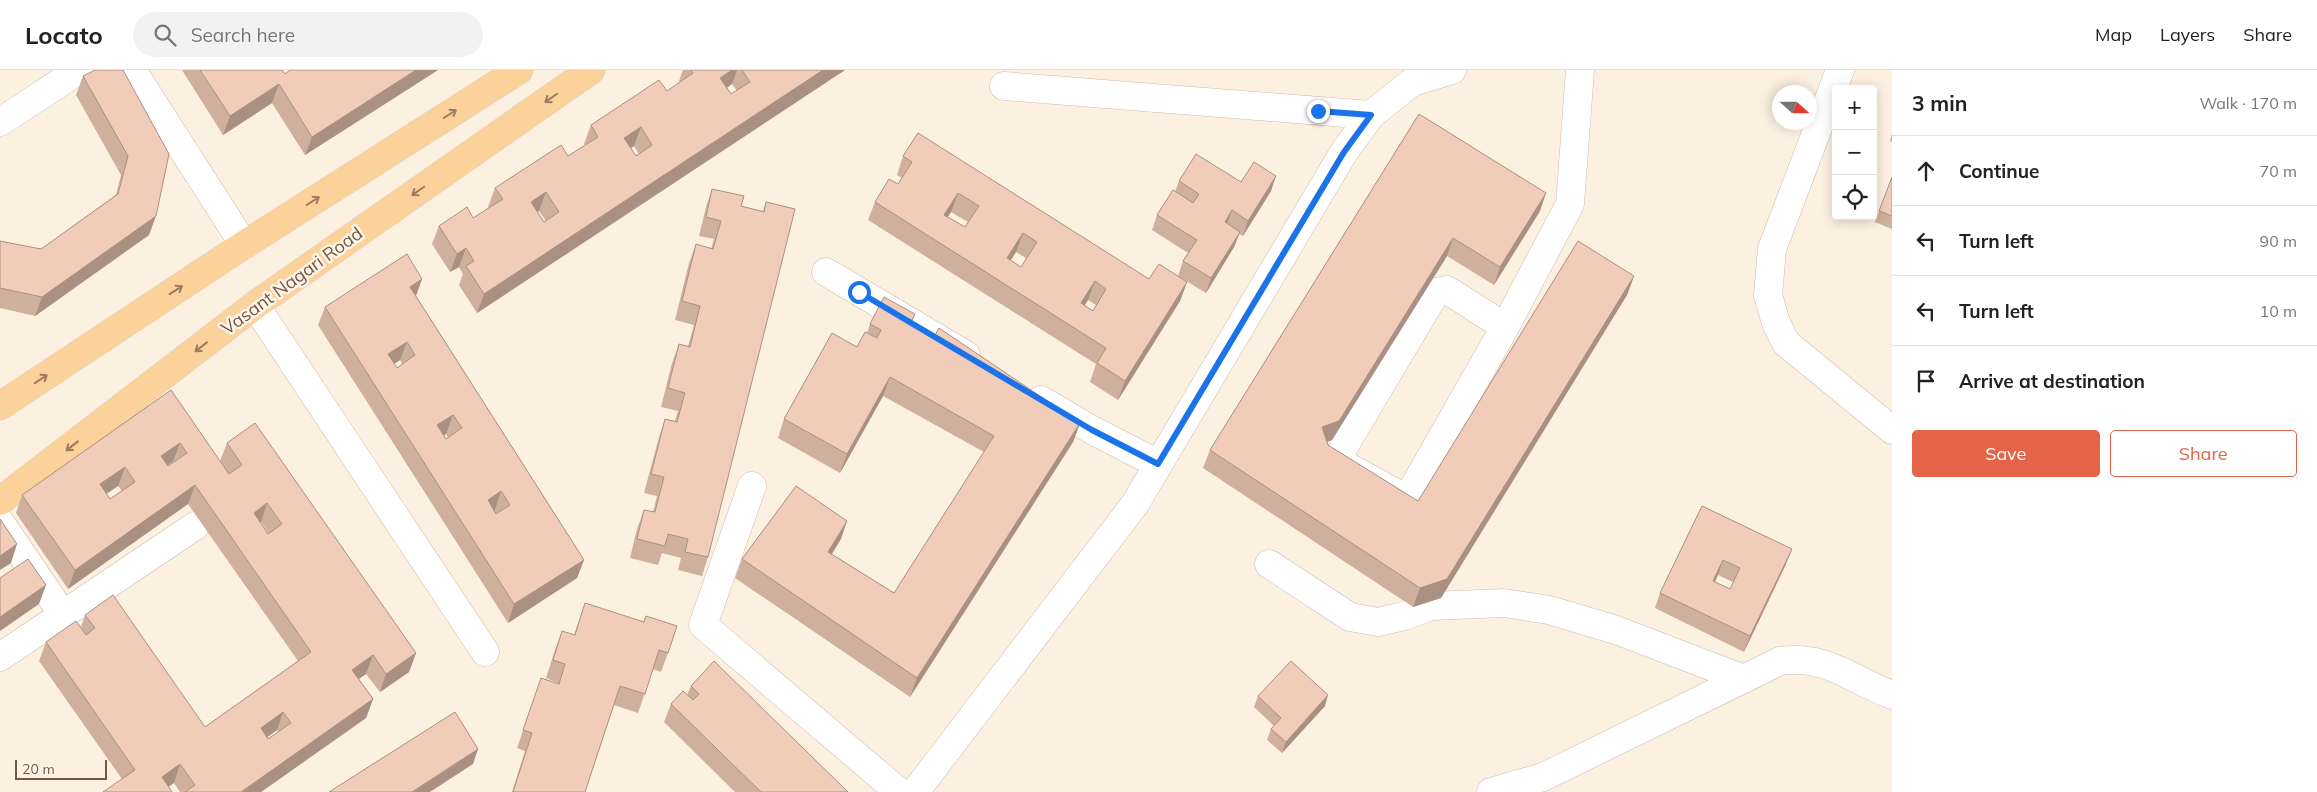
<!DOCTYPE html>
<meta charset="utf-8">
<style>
body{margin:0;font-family:Mulish,sans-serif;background:#f2f2f2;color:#222}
.controls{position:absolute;right:15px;top:15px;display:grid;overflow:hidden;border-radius:5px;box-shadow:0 2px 12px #0003}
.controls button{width:45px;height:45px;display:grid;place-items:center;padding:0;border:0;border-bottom:1px solid #e0e0e0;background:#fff;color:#222;font:25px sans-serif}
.compass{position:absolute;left:1772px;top:15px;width:45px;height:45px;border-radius:50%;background:#fff;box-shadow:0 2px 12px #0003;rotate:111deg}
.scale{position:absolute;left:15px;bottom:12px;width:92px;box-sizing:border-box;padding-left:5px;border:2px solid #735649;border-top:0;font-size:14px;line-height:18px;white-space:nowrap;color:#735649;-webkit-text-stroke:4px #fff5e7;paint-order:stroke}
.stop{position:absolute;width:15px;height:15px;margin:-11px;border:4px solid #1a73e8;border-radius:50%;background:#fff}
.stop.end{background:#1a73e8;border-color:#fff;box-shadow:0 1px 5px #0008}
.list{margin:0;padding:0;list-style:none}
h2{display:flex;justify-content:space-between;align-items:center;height:65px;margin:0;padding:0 20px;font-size:21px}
h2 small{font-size:16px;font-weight:400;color:#767676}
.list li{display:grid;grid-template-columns:32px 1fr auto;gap:15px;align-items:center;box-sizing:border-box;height:70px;padding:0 20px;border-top:1px solid #e0e0e0}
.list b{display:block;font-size:19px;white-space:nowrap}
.list em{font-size:16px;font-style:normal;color:#767676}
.actions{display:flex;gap:10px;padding:15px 20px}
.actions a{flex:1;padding:11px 0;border:1px solid #e56347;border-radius:5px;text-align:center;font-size:18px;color:#e56347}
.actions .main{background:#e56347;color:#fff}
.icon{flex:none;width:28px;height:28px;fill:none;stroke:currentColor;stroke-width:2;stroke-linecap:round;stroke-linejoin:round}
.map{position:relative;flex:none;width:1892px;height:722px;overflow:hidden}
header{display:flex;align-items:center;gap:30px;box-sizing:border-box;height:70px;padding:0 25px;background:#fff;border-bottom:1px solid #e0e0e0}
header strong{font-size:24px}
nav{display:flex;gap:28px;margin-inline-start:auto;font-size:18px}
.search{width:350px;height:45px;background:#f2f2f2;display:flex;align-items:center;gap:12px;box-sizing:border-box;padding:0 18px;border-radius:28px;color:#767676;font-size:19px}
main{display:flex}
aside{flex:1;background:#fff}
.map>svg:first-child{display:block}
</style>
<header>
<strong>Locato</strong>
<div class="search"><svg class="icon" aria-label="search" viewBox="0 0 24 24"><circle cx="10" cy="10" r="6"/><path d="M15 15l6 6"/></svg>Search here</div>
<nav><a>Map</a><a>Layers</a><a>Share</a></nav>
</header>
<main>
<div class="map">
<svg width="1892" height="722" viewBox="0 0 1892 722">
<rect width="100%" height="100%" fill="#fcf0e1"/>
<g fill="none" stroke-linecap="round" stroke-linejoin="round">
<!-- minor casing -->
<g stroke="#cfbaab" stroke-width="29">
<path id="minor" d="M132,0L244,175
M1840,0L1772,179L1768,225L1776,253L1786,273L1892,360
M1004,16L1371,45
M0,52L79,0
M826,202L966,285
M255,235L485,582
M1505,257L1455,225L1447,220L1436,222L1343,378L1341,387L1343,394L1399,425H1406L1411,422L1505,257L1570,134L1580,0
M1041,330L1092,360L1158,394
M752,416L703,555L899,722
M0,452L63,545
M1269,494L1350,547L1378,552L1404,546L1431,536L1504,533L1549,540L1616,560L1744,609
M0,587L195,456
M915,722L1135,434L1344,82L1371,45L1412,12L1452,0
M1491,722L1543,707L1780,591C1828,585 1850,609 1892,625"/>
</g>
<!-- major casing -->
<g stroke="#dbd3d0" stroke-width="29">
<path id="major" d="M0,336L244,175L519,0
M0,431L255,235L591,0"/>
</g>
<!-- minor -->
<use href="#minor" stroke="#fff" stroke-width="28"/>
<!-- major -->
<use href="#major" stroke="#fad29a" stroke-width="28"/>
</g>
<!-- wall -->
<path fill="#cfb09f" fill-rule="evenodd" d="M123,0L149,165L35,246L0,238V171L41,179L116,125L121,105L76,25L83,6Z
M182,0H282L285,4L438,0L305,85L272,33L223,65Z
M683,0H845L477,243L459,215L463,204L459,197L450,202L432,174L439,156L473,148L489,138L488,137L495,118L568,86L585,75L584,74L591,55L667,21L680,12L679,11ZM732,14L737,21L731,24L727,18ZM634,76L639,84L636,86L631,78ZM539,141L546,151L544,152L537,142Z
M1419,44L1540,141L1494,215L1447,186L1332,370L1327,372L1328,375L1418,431L1634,206L1627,225L1441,528L1413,537L1203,398L1210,380Z
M1892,64V72L1890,71Z
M903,86L1149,209L1187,212L1180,231L1118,330L1090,312L1096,294L868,150L875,132L898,114L902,108L897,105ZM951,142L968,152L965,157L948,147ZM1016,182L1026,188L1021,197L1011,190ZM1088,230L1096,235L1093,241L1084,235Z
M1892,107V159L1875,152Z
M1179,111L1241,112L1271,121L1243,166L1239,164L1234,177L1206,223L1178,206L1183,191L1188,183L1152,160L1157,145L1175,122Z
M712,119L741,136L763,141L766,132L708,487L702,506L678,500L681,488L662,483L658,495L630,488L637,459L644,440L653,442L657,426L644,423L659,367L665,349L675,351L678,341L661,337L672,293L679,274L688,276L694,255L675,250L689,193L696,174L711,179L714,169L699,166L706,137Z
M422,209L416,226L584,490L577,508L508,553L318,255L325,237ZM400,290L402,294L397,298L394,294ZM446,364L448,367L446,369L444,366Z
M915,244L911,254L1080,353L1073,372L910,627L735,508L742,489L841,469L832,484L894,523L984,382L883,326L840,403L778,368L784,349L857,277L867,263L870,254Z
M171,320L220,391L227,373L416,583L409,602L380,622L366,604L359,609L373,629L366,648L261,722H180L174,713L122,709L39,591L46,572L81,557L85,545L205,657L298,591L188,434L68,519L16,443L22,425ZM118,416L122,421L110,429L106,424ZM260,452H261L269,464H268ZM277,660L278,662L268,669L267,667Z
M1702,436L1786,494L1744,582L1655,538L1660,523ZM1718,505L1733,512L1730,519L1715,512Z
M585,533L643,552L646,546L668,583L661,602L653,599L638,643L614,635L585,722H512L525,681L517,678L541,608L558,614V613L546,608L555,580L562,561L574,565Z
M691,616L848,722H735L664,652L671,634L687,625Z
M1258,626L1325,636L1282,683L1267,670L1271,659L1274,656L1254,637Z"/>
<!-- shaded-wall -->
<path fill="#a99082" d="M416,0H438L305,85L312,67Z
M732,0H737L732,14L714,26L720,8Z
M823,0H845L477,243L484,224Z
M279,14L272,33L223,65L230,46Z
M641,57L634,76L617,87L624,68Z
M1276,106L1271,121L1243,166L1248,151Z
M546,122L539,141L524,151L531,132Z
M958,123L951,142L937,163L944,145Z
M1546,123L1540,141L1494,215L1500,197Z
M1232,140L1226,156L1225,152Z
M156,146L149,165L35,246L42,227Z
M1240,162L1234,177L1206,223L1211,208Z
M1023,163L1016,182L1000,206L1007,188Z
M1453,168L1447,186L1332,370L1315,376L1322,357Z
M466,178L459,197L450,202L457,184Z
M1634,206L1627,225L1441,528L1413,537L1420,518Z
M422,209L415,228L410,217Z
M1095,211L1088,230L1074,252L1081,233Z
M1187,212L1180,231L1118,330L1125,311Z
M407,272L400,290L381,302L388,284Z
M890,307L883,326L840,403L847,384Z
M453,345L446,364L430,374L437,355Z
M1080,353L1073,372L910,627L917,608Z
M180,373L173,391L154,404L161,386Z
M125,397L118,416L93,433L100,414Z
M195,415L188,434L68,519L75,500Z
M501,421L495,440L481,449L488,430Z
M267,433L261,452L247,462L254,443Z
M847,451L841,469L821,501L828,482Z
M17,474L11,493L0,500V486Z
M1792,479L1786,494L1744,582L1750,566Z
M584,490L577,508L508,553L514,534Z
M1723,490L1718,505L1708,526L1713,511Z
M46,515L39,534L0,561V547Z
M416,583L409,602L380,622L386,604Z
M373,585L366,604L345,618L352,600Z
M1328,625L1325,636L1282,683L1286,672Z
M373,629L366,648L261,722H241Z
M283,642L277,660L254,677L261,658Z
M478,679L473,694L430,722H412Z
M180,694L174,713L161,722L162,707Z"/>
<!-- building -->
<path fill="#f1cdb9" stroke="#a99082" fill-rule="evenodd" d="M95,0H123L169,84L156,146L42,227L0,218V171L41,179L118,124L128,86L83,6Z
M200,0H282L285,4L290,0H416L312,67L279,14L230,46Z
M691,0H732L720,8L731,24L750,12L742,0H823L484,224L466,196L474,191L466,178L457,184L439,156L467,137L473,148L503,129L495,118L561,75L568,86L598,67L591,55L659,10L667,21L693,3ZM641,57L652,75L636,86L624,68ZM546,122L559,142L544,152L531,132Z
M1419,44L1546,123L1500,197L1453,168L1339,351L1322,357L1328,375L1418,431L1578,171L1634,206L1447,509L1420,518L1210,380Z
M918,63L1149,209L1159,194L1187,212L1125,311L1097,293L1106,278L875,132L889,109L898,114L912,92L903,86ZM958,123L979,136L965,157L944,145ZM1023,163L1037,172L1021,197L1007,188ZM1095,211L1106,219L1093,241L1081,233Z
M1196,84L1241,112L1254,92L1276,106L1248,151L1232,140L1225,152L1240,162L1211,208L1183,191L1197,170L1157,145L1173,120L1193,133L1199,124L1179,111Z
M1892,107V146L1879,141Z
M712,119L744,126L741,136L764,142L766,132L795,139L708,487L685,482L688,469L668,464L665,476L637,469L644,440L655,442L664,407L651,404L665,349L677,352L685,323L668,318L679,274L690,277L700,236L682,231L696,174L713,179L721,151L706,147Z
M407,184L422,209L410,217L584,490L514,534L325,237ZM407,272L415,285L397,298L388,284ZM453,345L462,358L446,369L437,355ZM501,421L510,435L496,444L488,430Z
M884,227L915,244L910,253L934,267L939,258L1080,353L917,608L742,489L796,416L847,451L828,482L894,523L994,366L890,307L847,384L784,349L832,263L857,277L865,262L877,268L881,260L870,254Z
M171,320L229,404L242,395L227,373L255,353L416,583L386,604L373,585L352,600L373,629L241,722H185L195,715L180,694L162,707L172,722H103L135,700L46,572L76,551L86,565L95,558L85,545L113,525L205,657L311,582L195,415L75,500L22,425ZM180,373L187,383L168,396L161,386ZM125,397L135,412L110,429L100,414ZM267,433L282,454L268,464L254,443ZM283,642L291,653L268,669L261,658Z
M1702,436L1792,479L1750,566L1660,523ZM1723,490L1740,498L1730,519L1713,511Z
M0,449L17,474L0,486Z
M28,489L46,515L0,547V508Z
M585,533L644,552L646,546L677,556L668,583L659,580L645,624L620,616L585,722H513L532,663L523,660L541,608L559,614L565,594L553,590L562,561L575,565Z
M714,591L848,722H761L671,634L683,621L693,630L699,624L691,616Z
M1291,591L1328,625L1286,672L1271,659L1281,648L1258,626Z
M455,642L478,679L412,722H329Z"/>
<!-- one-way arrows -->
<defs><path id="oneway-shaft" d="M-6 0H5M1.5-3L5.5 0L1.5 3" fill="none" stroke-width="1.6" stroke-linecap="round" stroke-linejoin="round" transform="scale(1.25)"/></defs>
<g stroke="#9c7b61">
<use href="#oneway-shaft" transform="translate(551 28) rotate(145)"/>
<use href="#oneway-shaft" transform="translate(450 44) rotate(-32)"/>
<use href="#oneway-shaft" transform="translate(418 121) rotate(145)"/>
<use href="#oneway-shaft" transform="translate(313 131) rotate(-32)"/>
<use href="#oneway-shaft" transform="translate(176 220) rotate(-33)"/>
<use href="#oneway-shaft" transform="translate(201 277) rotate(142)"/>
<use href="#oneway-shaft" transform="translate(41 309) rotate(-33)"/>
<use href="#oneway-shaft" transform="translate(72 376) rotate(142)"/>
</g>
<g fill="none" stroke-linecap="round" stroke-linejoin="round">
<!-- route -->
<path stroke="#1a73e8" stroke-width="6" d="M859,222L1092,360L1158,394L1344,82L1371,45L1318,41"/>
</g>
<g text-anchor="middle" stroke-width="5" stroke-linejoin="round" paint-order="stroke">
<!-- street labels -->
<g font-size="18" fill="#735649" stroke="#fff5e7">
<text transform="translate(292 211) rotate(-36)" y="6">Vasant Nagari Road</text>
</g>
</g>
</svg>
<div class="controls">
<button>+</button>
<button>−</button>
<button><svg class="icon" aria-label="locate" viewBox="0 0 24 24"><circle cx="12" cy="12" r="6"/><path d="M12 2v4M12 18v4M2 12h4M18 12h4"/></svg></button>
</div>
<svg class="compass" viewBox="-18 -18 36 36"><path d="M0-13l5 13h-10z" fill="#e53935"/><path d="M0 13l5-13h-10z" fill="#767676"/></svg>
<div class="scale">20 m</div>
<div class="stop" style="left:859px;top:222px"></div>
<div class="stop end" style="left:1318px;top:41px"></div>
</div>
<aside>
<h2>3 min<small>Walk · 170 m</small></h2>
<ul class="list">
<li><svg class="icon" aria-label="ahead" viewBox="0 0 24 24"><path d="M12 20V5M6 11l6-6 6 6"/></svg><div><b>Continue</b></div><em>70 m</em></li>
<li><svg class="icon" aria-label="left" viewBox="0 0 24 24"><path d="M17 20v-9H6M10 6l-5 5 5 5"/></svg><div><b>Turn left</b></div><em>90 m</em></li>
<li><svg class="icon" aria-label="left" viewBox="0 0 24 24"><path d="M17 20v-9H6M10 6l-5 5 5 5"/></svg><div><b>Turn left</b></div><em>10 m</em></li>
<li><svg class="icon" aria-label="arrive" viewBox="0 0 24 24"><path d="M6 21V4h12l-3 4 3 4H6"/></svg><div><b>Arrive at destination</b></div></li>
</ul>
<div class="actions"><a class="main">Save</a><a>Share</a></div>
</aside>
</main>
